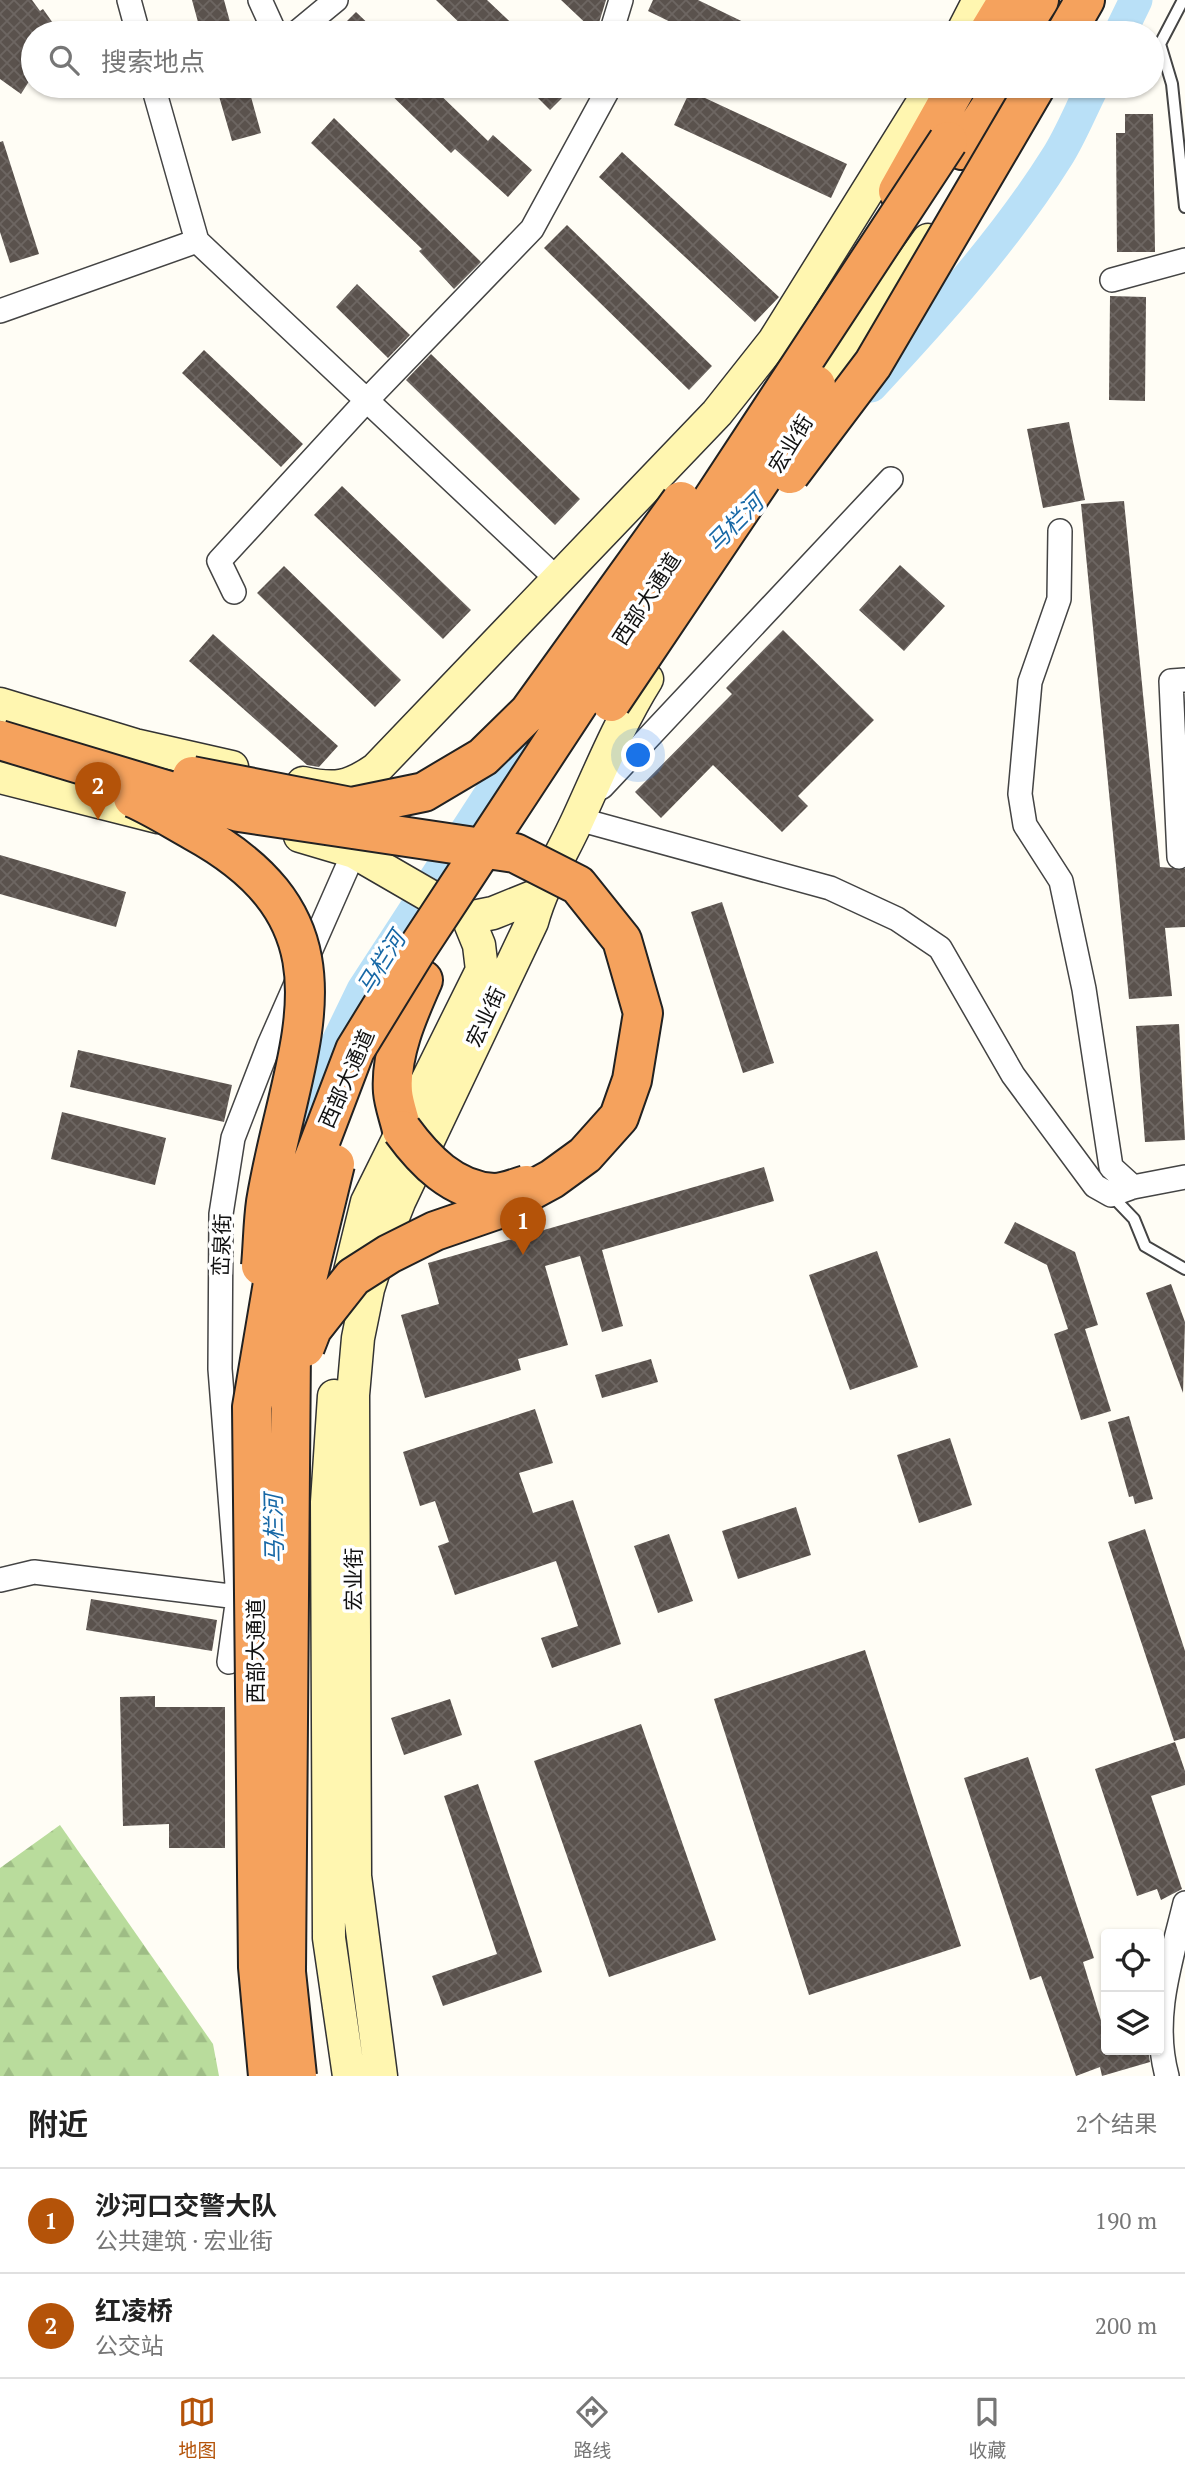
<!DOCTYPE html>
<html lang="zh">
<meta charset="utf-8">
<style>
body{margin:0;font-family:"PT Serif","Noto Sans SC",serif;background:#f6f6f6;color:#222}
.controls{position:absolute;right:21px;bottom:21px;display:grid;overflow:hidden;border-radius:7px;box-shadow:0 2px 5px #0004}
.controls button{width:63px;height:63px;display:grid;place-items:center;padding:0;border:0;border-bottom:2px solid #e0e0e0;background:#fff;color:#222;font:35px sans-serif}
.you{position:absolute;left:639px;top:756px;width:24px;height:24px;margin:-18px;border:5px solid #fff;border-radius:50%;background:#1a73e8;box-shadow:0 0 0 10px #1a73e833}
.badge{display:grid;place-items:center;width:46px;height:46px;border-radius:50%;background:#b45309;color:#fff;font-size:23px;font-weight:700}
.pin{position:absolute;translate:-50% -58px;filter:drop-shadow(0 2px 4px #0008)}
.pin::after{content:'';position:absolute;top:37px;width:24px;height:21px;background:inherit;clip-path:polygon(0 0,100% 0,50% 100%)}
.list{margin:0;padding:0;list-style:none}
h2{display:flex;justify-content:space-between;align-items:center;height:91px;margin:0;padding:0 28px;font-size:30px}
h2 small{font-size:23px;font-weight:400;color:#767676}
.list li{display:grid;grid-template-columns:46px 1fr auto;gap:21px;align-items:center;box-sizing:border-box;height:105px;padding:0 28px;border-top:2px solid #e0e0e0}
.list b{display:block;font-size:26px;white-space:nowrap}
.list p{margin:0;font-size:23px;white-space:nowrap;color:#767676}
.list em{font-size:23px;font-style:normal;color:#767676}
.icon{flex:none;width:38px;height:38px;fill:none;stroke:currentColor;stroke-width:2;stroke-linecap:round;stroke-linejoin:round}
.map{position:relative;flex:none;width:1185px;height:2076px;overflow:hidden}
.search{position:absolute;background:#fff;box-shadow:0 2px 5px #0004;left:21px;right:21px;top:21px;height:77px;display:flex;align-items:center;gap:18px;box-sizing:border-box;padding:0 24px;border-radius:38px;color:#767676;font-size:26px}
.sheet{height:301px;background:#fff}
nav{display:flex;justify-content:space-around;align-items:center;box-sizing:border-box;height:98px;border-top:2px solid #e0e0e0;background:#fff;font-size:19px;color:#767676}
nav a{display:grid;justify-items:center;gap:4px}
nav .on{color:#b45309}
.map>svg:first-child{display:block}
</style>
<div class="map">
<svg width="1185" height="2076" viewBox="0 0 1185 2076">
<defs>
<pattern id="forest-firs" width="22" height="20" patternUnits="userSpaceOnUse" patternTransform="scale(1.75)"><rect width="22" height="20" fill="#b9dc9c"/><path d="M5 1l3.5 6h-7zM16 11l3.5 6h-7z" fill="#9ebc85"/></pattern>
<pattern id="building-cross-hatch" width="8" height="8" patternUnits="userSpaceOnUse" patternTransform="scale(1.75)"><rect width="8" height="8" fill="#5a524d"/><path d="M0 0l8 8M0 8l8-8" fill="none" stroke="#6d6662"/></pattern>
</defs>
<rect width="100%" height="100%" fill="#fffdf5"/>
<!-- forest -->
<path fill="url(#forest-firs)" d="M60,1825L213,2044L219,2076H0V1868Z"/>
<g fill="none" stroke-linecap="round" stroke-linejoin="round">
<!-- river -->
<path stroke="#b9e0f7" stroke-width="33" d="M1120,33L1136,0
M871,386C937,315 1005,240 1057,157C1071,135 1081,109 1093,86
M293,1152L302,1116L363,990L504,773L553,719"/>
</g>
<!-- building -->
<path fill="url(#building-cross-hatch)" d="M0,0H32L40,11L43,9L60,33H33V75L21,94L0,79Z
M192,0H224L233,33H201Z
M436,0H487L522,33H470Z
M561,0H606L598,26L594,31Z
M653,0H698L766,33H693L648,11Z
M356,12L378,33H335Z
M216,86H248L261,133L232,141Z
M382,86H431L488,141L493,135L532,170L508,197L455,149L451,153Z
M526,86H574L550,110Z
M690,91L847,164L831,198L674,125Z
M1125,114H1153L1155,252H1117L1116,133H1125Z
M334,118L481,262L454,289L419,251L422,249L311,143Z
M3,141L39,254L10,263L0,232V142Z
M622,152L779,297L755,322L599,177Z
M567,225L712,366L689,390L544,248Z
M357,284L410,335L388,358L336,307Z
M1110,296L1146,297L1145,401L1109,400Z
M204,350L303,444L281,467L182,373Z
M431,354L580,499L555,525L406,380Z
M1069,422L1085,500L1043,508L1027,429Z
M342,486L471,610L443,639L314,515Z
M1124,501L1160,867L1185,869V927L1165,928L1172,996L1129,999L1081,504Z
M900,565L945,606L904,651L859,610Z
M284,566L401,680L375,707L257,593Z
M783,630L874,720L798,796L808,806L782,832L713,765L661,818L635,792L732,694L726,688Z
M213,634L338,746L319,767L307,765L189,661Z
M0,855L126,892L116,927L0,894Z
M722,902L774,1063L743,1073L691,912Z
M1179,1024L1185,1140L1145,1142L1136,1026Z
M78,1050L232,1085L224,1122L70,1087Z
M62,1112L166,1138L155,1185L51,1159Z
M764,1167L774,1201L602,1250L623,1326L602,1332L580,1256L545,1266L568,1345L518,1359L521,1370L425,1398L401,1315L439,1304L428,1263Z
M1015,1222L1075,1252L1098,1325L1085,1329L1111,1411L1081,1420L1054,1334L1068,1329L1047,1265L1004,1243Z
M877,1251L918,1367L850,1390L809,1275Z
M1171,1284L1185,1322L1183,1393L1146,1293Z
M651,1359L658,1382L602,1398L595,1375Z
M535,1409L553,1463L519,1473L533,1513L573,1500L621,1644L552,1668L541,1638L578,1626L556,1561L455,1595L438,1546L449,1542L435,1501L420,1506L403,1452Z
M1129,1416L1153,1499L1135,1504L1133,1496L1129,1497L1108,1422Z
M950,1438L972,1505L919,1523L897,1455Z
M796,1507L811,1555L738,1579L722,1531Z
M1145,1529L1185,1651V1738L1174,1741L1108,1542Z
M669,1534L693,1601L658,1613L634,1546Z
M91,1599L217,1620L212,1651L86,1630Z
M865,1650L961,1946L809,1995L714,1699Z
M155,1696V1707H225V1848H169V1824L123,1826L120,1697Z
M450,1699L462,1735L404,1755L391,1718Z
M641,1724L716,1940L609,1977L534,1761Z
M1175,1742L1185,1771V1785L1151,1796L1182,1889L1161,1900L1157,1889L1137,1896L1095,1769Z
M1028,1757L1094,1958L1083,1962L1106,2037V2050H1148L1150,2062L1102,2076L1100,2067L1076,2076L1041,1976L1030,1980L964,1778Z
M478,1784L542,1972L443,2006L432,1976L497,1954L444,1796Z"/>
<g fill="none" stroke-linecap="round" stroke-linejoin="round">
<!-- lane casing -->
<g stroke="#444" stroke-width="14">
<path id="lane" d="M1183,0L1160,44L1172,84L1185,207
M1111,1195L1134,1219L1145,1246L1185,1269"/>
</g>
<!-- street casing -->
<g stroke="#444" stroke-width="26">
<path id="street" d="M129,0L138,33
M260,0L275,33
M296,33L336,0
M611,33L621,0
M153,86L197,241L558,580
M1112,280L1185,260
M0,311L197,241
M1060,531L1059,599L1030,682L1020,794L1025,825L1061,881L1084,989L1111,1167L1133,1187
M234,592L219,561L367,400L532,229L610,86
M594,791L602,787L891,479
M578,819L830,888L897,919L940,948L1013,1075L1095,1186L1111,1195L1133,1187L1185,1177
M1179,857L1171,681L1185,680
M0,1580L34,1572L238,1597
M229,1662L238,1597L220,1369L221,1214L233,1138L269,1045L354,852
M1167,2076C1151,2017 1171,1961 1185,1903"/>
</g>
<!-- secondary casing -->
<g stroke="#333" stroke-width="35">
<path id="secondary" d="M962,33L979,0
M812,412L851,348L928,240
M0,704L135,745L232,767
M0,777L158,817
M303,783C335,790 349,788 376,769L717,413L774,341L933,86
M300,836L354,852L468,918L479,945L482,970L367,1202L344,1296
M468,918L493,913L540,894
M334,1396L327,1502L329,1938L349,2076
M381,2076L355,1876L353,1395L358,1338L368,1289L382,1245L399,1202L532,922C542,885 562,854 578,819C600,771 619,724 647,679"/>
</g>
<!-- highway casing -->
<g stroke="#222" stroke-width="42">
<path id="highway" d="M988,33L1008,0
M1018,33L1039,0
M1066,33L1085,0
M962,150L1004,86
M898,191L957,86
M402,1130C399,1117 394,1104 393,1092C390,1054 408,1014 423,980"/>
</g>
<!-- lane -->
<use href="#lane" stroke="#fff" stroke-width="10"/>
<!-- street -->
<use href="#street" stroke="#fff" stroke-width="23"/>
<!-- secondary -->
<use href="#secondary" stroke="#fff6b0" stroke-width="32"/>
<!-- highway -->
<use href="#highway" stroke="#f5a25d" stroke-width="38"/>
<!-- highway-bridge casing -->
<g stroke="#222" stroke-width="42" stroke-linecap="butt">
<path id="highway-bridge" d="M790,474L873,364L1036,86
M611,702L782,448L816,385
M0,740L239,812L515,853L578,885L622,940L643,1013L632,1080L619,1117L585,1155L552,1179L493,1211L435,1231L389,1254L353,1277L312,1329L305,1347
M192,776L351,807L424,792L483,757L529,712L681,501
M133,798C154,807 174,820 194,831C369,927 291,1049 266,1202C263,1223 263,1245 261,1266
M402,1130C424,1160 453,1191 494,1193C504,1193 516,1188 526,1185
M268,2076L258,1967L252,1407L276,1265L296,1205L355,1050L417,949L948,141
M297,2076L286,1972L291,1345L335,1164"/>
</g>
<!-- highway-bridge -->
<use href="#highway-bridge" stroke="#f5a25d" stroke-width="38"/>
</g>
<g text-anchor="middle" stroke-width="7" stroke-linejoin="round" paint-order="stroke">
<!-- street labels -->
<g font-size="21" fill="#111" stroke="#fff">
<text transform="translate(791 444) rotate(-58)" y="7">宏业街</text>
<text transform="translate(647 599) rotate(-57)" y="7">西部大通道</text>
<text transform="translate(486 1017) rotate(-65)" y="7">宏业街</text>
<text transform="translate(347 1079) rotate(-66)" y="7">西部大通道</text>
<text transform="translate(222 1245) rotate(-88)" y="7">峦泉街</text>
<text transform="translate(354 1579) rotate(-90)" y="7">宏业街</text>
<text transform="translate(256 1651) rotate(-90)" y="7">西部大通道</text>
</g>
<!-- water labels -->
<g font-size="23" font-style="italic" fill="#1768a6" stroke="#fff">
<text transform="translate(735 523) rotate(-45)" y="8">马栏河</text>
<text transform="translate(381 963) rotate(-58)" y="8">马栏河</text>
<text transform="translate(274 1529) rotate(-91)" y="8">马栏河</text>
</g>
</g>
</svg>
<div class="controls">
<button><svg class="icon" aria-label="locate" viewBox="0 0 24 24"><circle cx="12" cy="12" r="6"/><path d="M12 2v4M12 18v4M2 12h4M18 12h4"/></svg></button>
<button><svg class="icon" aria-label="layers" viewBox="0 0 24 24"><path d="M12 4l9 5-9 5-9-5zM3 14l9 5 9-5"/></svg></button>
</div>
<div class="you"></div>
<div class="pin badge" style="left:523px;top:1255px">1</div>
<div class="pin badge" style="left:98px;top:820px">2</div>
<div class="search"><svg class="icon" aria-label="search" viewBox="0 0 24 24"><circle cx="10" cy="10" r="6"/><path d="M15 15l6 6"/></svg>搜索地点</div>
</div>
<section class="sheet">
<h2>附近<small>2个结果</small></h2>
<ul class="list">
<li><span class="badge">1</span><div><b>沙河口交警大队</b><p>公共建筑 · 宏业街</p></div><em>190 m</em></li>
<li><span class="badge">2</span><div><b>红凌桥</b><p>公交站</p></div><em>200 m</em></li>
</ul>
</section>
<nav>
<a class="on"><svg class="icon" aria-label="map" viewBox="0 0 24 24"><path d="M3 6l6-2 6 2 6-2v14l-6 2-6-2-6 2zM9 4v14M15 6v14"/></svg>地图</a>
<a><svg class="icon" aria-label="directions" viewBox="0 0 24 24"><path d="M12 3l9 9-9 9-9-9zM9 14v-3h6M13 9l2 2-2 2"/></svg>路线</a>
<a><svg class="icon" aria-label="saved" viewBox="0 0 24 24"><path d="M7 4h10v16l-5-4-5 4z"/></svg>收藏</a>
</nav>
